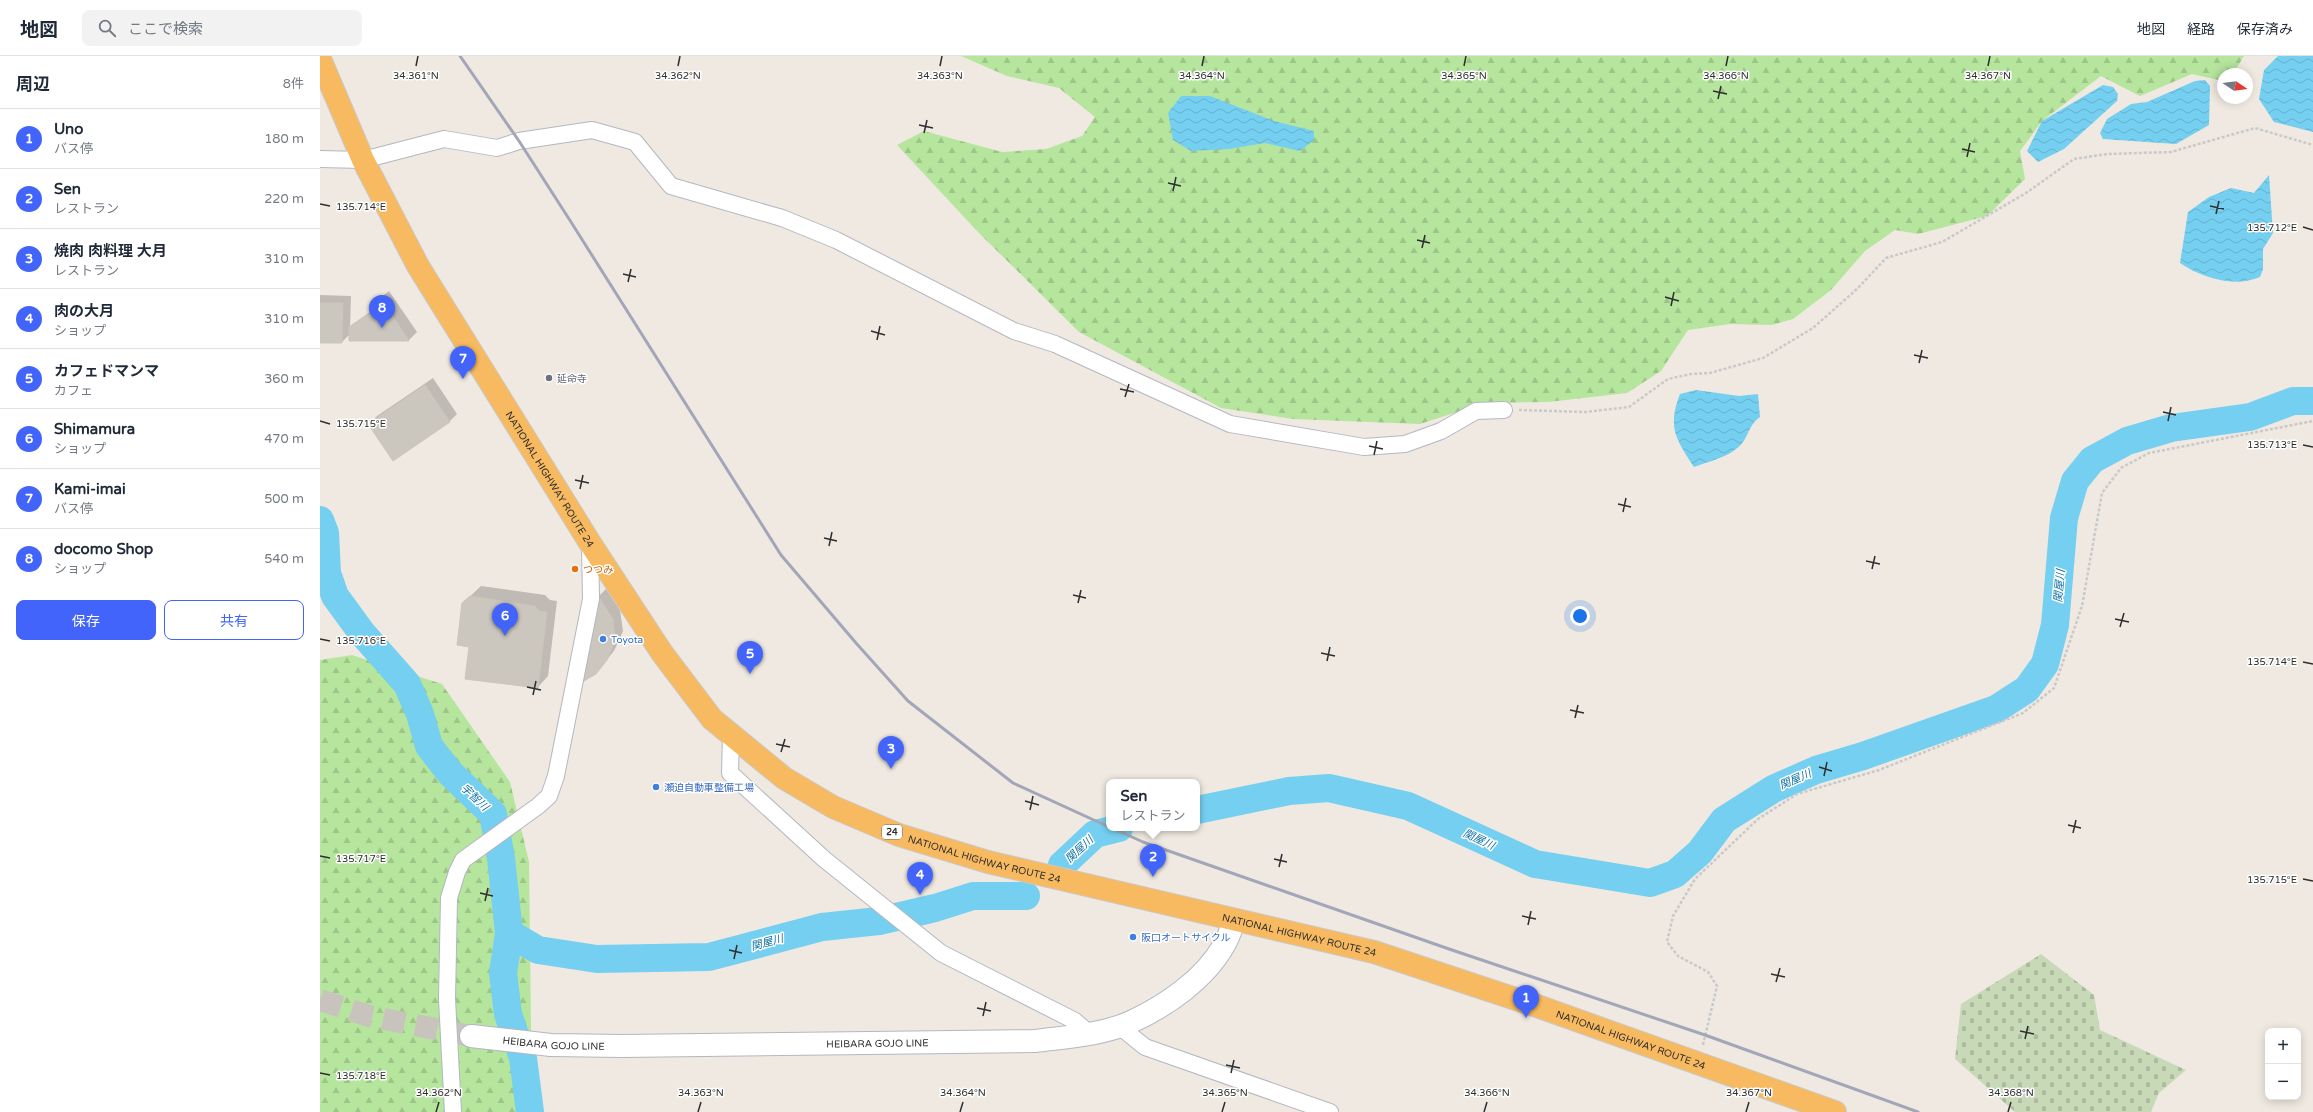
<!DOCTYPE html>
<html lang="ja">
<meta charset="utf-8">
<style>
body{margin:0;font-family:"Varela Round","Noto Sans JP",sans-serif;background:#f2f2f3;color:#1f2937}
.controls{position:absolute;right:12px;bottom:12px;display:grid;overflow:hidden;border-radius:8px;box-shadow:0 2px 10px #0003}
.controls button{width:36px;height:36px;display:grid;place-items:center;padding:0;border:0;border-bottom:1px solid #e0e1e3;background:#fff;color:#1f2937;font:20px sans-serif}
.compass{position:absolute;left:1897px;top:12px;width:36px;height:36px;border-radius:50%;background:#fff;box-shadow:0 2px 10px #0003;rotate:103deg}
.you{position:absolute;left:1260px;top:560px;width:14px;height:14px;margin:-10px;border:3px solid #fff;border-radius:50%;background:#1a73e8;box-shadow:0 0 0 6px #1a73e833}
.badge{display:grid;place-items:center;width:26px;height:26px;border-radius:50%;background:#4264fb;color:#fff;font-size:13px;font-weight:700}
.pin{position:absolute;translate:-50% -33px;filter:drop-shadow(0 1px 2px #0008)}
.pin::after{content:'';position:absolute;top:21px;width:14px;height:12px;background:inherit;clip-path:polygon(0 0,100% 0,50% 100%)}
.popup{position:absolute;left:786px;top:723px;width:94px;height:52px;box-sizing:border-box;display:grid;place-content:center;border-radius:8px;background:#fff;filter:drop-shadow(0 1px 3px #0005);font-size:13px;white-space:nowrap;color:#747a83}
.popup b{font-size:15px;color:#1f2937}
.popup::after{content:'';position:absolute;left:50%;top:100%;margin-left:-8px;border:8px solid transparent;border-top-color:#fff}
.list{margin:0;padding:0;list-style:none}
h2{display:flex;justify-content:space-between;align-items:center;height:52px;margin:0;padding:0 16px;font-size:17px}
h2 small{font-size:13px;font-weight:400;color:#747a83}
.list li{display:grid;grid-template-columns:26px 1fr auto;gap:12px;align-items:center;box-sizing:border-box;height:60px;padding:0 16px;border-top:1px solid #e0e1e3}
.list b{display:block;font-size:15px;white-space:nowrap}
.list p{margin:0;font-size:13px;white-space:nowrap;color:#747a83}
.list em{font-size:13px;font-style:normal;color:#747a83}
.actions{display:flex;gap:8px;padding:12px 16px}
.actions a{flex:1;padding:9px 0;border:1px solid #4264fb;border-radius:8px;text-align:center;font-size:14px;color:#4264fb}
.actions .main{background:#4264fb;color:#fff}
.icon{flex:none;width:22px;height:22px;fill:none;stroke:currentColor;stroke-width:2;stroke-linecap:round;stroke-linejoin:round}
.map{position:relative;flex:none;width:1993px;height:1056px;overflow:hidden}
header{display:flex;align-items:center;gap:24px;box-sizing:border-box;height:56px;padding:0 20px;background:#fff;border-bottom:1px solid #e0e1e3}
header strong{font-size:19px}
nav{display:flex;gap:22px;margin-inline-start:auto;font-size:14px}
.search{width:280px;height:36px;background:#f2f2f3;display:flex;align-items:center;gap:10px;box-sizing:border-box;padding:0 14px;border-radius:8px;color:#747a83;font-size:15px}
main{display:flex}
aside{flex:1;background:#fff}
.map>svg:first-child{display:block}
</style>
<header>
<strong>地図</strong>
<div class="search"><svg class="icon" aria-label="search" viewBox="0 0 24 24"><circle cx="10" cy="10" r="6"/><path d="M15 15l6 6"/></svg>ここで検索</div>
<nav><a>地図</a><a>経路</a><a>保存済み</a></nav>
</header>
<main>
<aside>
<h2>周辺<small>8件</small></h2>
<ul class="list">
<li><span class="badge">1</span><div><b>Uno</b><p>バス停</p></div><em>180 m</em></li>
<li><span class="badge">2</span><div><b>Sen</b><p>レストラン</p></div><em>220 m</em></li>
<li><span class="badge">3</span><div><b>焼肉 肉料理 大月</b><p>レストラン</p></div><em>310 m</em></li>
<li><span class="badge">4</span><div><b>肉の大月</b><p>ショップ</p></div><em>310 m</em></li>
<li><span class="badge">5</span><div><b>カフェドマンマ</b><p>カフェ</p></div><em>360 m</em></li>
<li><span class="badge">6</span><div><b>Shimamura</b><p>ショップ</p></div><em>470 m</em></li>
<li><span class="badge">7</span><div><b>Kami-imai</b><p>バス停</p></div><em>500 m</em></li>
<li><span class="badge">8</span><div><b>docomo Shop</b><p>ショップ</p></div><em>540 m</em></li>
</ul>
<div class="actions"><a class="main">保存</a><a>共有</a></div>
</aside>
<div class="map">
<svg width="1993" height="1056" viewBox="0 0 1993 1056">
<defs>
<pattern id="forest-firs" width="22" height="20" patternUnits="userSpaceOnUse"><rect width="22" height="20" fill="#b6e59e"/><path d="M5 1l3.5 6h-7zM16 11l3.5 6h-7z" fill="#9dc588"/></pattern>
<pattern id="cemetery-stones" width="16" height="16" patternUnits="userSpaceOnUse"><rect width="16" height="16" fill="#c8d9b8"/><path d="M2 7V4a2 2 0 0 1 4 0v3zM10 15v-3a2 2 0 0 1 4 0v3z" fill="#acbb9e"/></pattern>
<pattern id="water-waves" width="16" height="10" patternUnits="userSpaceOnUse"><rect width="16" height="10" fill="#75cff0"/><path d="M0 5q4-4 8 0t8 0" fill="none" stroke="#66b2ce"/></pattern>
</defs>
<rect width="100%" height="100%" fill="#efe9e1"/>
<!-- forest -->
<path fill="url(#forest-firs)" d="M641,0H1924L1913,18H1903V25L1872,18L1820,40L1781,20L1722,65L1700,95L1705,123L1667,160L1598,178L1575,174L1545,195L1511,234L1473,263L1452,269L1410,268L1368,274L1341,315L1307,337L1228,346L1157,347L1140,355L1100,368L973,363L901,352L759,276L658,176L577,89L604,75L682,96L726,93L762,80L775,61L739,32L687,20Z
M32,599L122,628L190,726L209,806L212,1056H0V604Z"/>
<!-- cemetery -->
<path fill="url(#cemetery-stones)" d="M1721,898L1774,939L1780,974L1866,1014L1839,1037L1831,1056H1695L1635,1003L1641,948Z"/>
<!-- water -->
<path fill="url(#water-waves)" d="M1958,0H1993V76L1954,66L1939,43L1944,14Z
M1885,24L1890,30L1889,69L1856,88L1783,83L1780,77L1787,63L1811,48L1827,46L1875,25Z
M1783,29L1793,31L1798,38L1797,45L1744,93L1718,106L1707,95L1722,65Z
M861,40H890L954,65L994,75V84L980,95L945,87L909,93L871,95L853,84L848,57Z
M1949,119L1953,177L1943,193V213L1940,221C1915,232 1882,222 1860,207L1868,156L1889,141L1911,132L1934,137Z
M1376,334L1419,340L1438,338L1440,361C1427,370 1429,384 1416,393C1405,402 1387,406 1374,411C1356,383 1347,372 1360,338Z"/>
<!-- shadow -->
<path fill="#0003" d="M69,235L97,276L89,284H30V278L22,286H0V239L31,240L30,272L53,254L50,250Z
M113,322L137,358L129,366L49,368L57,360Z
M161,530L225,539L230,544L237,545L228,620L218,631L150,590L143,547Z
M286,533L300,554L303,575L294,595L275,618L279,540Z"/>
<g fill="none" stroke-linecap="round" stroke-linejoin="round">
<!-- river -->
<path stroke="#75cff0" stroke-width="28" d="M0,464L5,477L7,517L15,540L42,577L87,628L100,658L109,690L130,717L173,758L181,802L189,877L183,917L188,958L203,1002L210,1056
M877,754L969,735L1009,732L1088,750L1215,808L1330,827L1355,818L1380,796L1404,764L1453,733L1496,714L1543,700L1676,653L1707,633L1725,608L1735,569L1744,462L1755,425L1772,404L1807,385L1851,372L1930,361L1973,345H1993
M742,809L775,778L799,772
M189,877L218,894L277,903L389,901L502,871L559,865L615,852L653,840H706"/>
</g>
<!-- building -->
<path fill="#cbc7bf" stroke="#cbc5ba" d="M61,242L89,285H29V271L52,255L49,250Z
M0,247H23L22,287H0Z
M105,329L130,366L73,405L48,368Z
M150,540L215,550L219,555L227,556L218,632L145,623L149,591L137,589L142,547Z
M278,540L293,563L295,584L287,604L276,618L264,625Z"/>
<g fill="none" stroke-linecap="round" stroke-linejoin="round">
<!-- secondary-tunnel -->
<path stroke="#c8c4bd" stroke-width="22" stroke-dasharray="22 11" stroke-linecap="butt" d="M0,944L49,960L151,980"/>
<!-- minor casing -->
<g stroke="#b4b7c1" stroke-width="18">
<path id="minor" d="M0,103L43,104L124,83L177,92L199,85L272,74L315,86L351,130L462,162L516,184L694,275L735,288L910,368L1044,391L1085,388L1121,375L1156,355L1184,354
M411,680L410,717L504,803L621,897L755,965L769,977
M799,970L825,991L1010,1056
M133,1056L127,943L129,842L137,816L143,804L218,750L229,740L236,720L271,543L270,487"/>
</g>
<!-- secondary casing -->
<g stroke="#b4b7c1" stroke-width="24">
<g id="secondary">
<path id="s1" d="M151,980L231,989L302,990L715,985C746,981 782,979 811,966C846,950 885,923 904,889C909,881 911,872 915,864"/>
</g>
</g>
<!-- trunk casing -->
<g stroke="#c9c9c9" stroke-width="24">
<g id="trunk">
<path id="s2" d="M0,3L43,104L98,210L270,487L342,597L392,663L464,722L513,751L579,779L668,806L1054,896L1217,950L1515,1056"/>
</g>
</g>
<!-- path -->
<path stroke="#c9c9c9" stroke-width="2.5" stroke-dasharray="3 2" stroke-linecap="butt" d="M1199,354L1265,356L1309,351L1348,323L1371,318L1390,317L1443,302L1493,272L1537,233L1566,202L1622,186L1706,137L1754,103L1787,98L1851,96L1935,72L1993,89
M1383,989L1397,930L1388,916L1358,900L1347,886L1353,860L1375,823L1438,763L1477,738L1559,714L1703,657L1734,632L1762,550L1782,437L1801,412L1829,397L1993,365"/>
<!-- minor -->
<use href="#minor" stroke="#fff" stroke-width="16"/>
<!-- secondary -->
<use href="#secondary" stroke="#fff" stroke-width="22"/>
<!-- trunk -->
<use href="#trunk" stroke="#f8ba60" stroke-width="22"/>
<!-- rail -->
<path stroke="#a3a6b8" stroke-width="3" d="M140,0L199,85L251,166L461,499L536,587L588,645L693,727L789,771
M792,772L823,786L1129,893L1385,979L1598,1056"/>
</g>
<!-- ticks -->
<path fill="none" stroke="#2e2e2e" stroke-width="1.5" d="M96,10L98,0M358,10L360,0M620,10L622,0M882,10L884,0M1144,10L1146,0M1406,10L1408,0M1668,10L1670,0M1393,35L1407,38M1398,43L1401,30M599,69L613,72M604,77L607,64M1642,93L1655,96M1647,101L1650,87M848,127L861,130M853,135L856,121M0,148L10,150M1890,150L1904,153M1896,158L1899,145M1983,171L1993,174M1097,184L1110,187M1102,192L1105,179M303,218L316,221M308,226L311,213M1345,241L1359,245M1351,250L1354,236M551,275L565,279M557,284L560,270M1594,299L1608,302M1599,307L1602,294M800,333L814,336M805,341L809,328M1843,356L1856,359M0,365L10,368M1848,365L1851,351M1983,389L1993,391M1049,390L1063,393M1054,399L1057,385M255,424L269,427M260,433L263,419M1298,448L1311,451M1303,456L1306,442M504,482L517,485M509,490L512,476M1546,505L1560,508M1552,513L1555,500M753,539L766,542M758,547L761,534M1795,563L1809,566M1800,571L1804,557M0,583L10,585M1001,597L1015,600M1007,605L1010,591M1983,606L1993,608M207,631L221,634M213,639L216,625M1250,654L1264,657M1255,662L1258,649M456,688L470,691M461,696L465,683M1499,711L1512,715M1504,720L1507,706M705,745L719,749M710,754L713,740M1748,769L1761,772M1753,777L1756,764M0,800L10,802M954,803L967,806M959,811L962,798M1983,823L1993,825M160,837L173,840M165,845L168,832M1202,860L1216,863M1208,869L1211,855M409,894L422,897M414,903L417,889M1451,918L1465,921M1456,926L1460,912M657,952L671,955M663,960L666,946M1700,975L1714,978M1705,983L1708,970M906,1009L920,1012M0,1017L10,1019M911,1017L914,1004M116,1056L119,1046M378,1056L381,1046M640,1056L643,1046M902,1056L905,1046M1164,1056L1167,1046M1426,1056L1429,1046M1688,1056L1691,1046"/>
<!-- markers -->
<circle fill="#6b7280" stroke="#fff" stroke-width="1.5" cx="229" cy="322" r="4"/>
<circle fill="#e8710a" stroke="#fff" stroke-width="1.5" cx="255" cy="513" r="4"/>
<g fill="#3f7fe0" stroke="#fff" stroke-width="1.5">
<circle cx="283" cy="583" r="4"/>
<circle cx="336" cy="731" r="4"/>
<circle cx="813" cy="881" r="4"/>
</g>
<g text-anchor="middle" stroke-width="3" stroke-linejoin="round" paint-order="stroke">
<!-- shield labels -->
<rect fill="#fff" stroke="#6d6d6d" stroke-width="1" x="562" y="769" width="20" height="14" rx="3"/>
<g font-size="9" font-weight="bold" fill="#2e2e2e">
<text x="572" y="779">24</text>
</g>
<!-- worship labels -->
<g font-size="10" fill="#5b616d" stroke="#fff" text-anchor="start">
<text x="237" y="326">延命寺</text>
</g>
<!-- street labels -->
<g font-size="10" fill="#2e2e2e" stroke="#fff">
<text dy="4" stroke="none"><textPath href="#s2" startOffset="480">NATIONAL HIGHWAY ROUTE 24</textPath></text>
<text dy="4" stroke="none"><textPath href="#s2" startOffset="1080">NATIONAL HIGHWAY ROUTE 24</textPath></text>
<text dy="4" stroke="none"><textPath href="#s2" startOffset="1404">NATIONAL HIGHWAY ROUTE 24</textPath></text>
<text dy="4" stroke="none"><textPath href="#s2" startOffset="1752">NATIONAL HIGHWAY ROUTE 24</textPath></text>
<text dy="4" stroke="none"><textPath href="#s1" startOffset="83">HEIBARA GOJO LINE</textPath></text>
<text dy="4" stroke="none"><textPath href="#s1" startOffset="407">HEIBARA GOJO LINE</textPath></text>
</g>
<!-- food labels -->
<g font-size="10" fill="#c56008" stroke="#fff" text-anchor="start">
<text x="263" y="517">つつみ</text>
</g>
<!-- shop labels -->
<g font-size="10" fill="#366cbe" stroke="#fff" text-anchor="start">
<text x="291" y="587">Toyota</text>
<text x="344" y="735">瀬迫自動車整備工場</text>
<text x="821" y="885">阪口オートサイクル</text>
</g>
<!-- water labels -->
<g font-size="11" font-style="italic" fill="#0d6fa3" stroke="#fff">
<text transform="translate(1739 530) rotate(-85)" y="4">関屋川</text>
<text transform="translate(1475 723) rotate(-24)" y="4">関屋川</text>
<text transform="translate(155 741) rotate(43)" y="4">宇智川</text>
<text transform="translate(1159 783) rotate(25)" y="4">関屋川</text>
<text transform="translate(759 793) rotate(-43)" y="4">関屋川</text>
<text transform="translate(447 886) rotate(-15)" y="4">関屋川</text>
</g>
</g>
<g font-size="10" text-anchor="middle" fill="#2e2e2e" stroke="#fff" stroke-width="3" stroke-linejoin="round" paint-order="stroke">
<text x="96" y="23">34.361°N</text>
<text x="358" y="23">34.362°N</text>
<text x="620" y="23">34.363°N</text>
<text x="882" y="23">34.364°N</text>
<text x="1144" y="23">34.365°N</text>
<text x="1406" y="23">34.366°N</text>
<text x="1668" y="23">34.367°N</text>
<text x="41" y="154">135.714°E</text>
<text x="1952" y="175">135.712°E</text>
<text x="41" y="371">135.715°E</text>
<text x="1952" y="392">135.713°E</text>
<text x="41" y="588">135.716°E</text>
<text x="1952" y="609">135.714°E</text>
<text x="41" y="806">135.717°E</text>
<text x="1952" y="827">135.715°E</text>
<text x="41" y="1023">135.718°E</text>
<text x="119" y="1040">34.362°N</text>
<text x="381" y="1040">34.363°N</text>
<text x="643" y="1040">34.364°N</text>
<text x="905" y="1040">34.365°N</text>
<text x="1167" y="1040">34.366°N</text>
<text x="1429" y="1040">34.367°N</text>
<text x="1691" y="1040">34.368°N</text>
</g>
</svg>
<div class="controls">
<button>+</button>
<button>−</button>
</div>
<svg class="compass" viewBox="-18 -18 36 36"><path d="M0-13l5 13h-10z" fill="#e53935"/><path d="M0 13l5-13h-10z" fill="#747a83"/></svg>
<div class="you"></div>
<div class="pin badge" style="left:1206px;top:962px">1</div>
<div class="pin badge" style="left:833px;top:821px">2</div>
<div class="popup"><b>Sen</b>レストラン</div>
<div class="pin badge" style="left:571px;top:713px">3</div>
<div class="pin badge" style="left:600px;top:839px">4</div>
<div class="pin badge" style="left:430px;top:618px">5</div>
<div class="pin badge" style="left:185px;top:580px">6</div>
<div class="pin badge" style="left:143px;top:323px">7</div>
<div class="pin badge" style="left:62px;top:272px">8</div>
</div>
</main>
